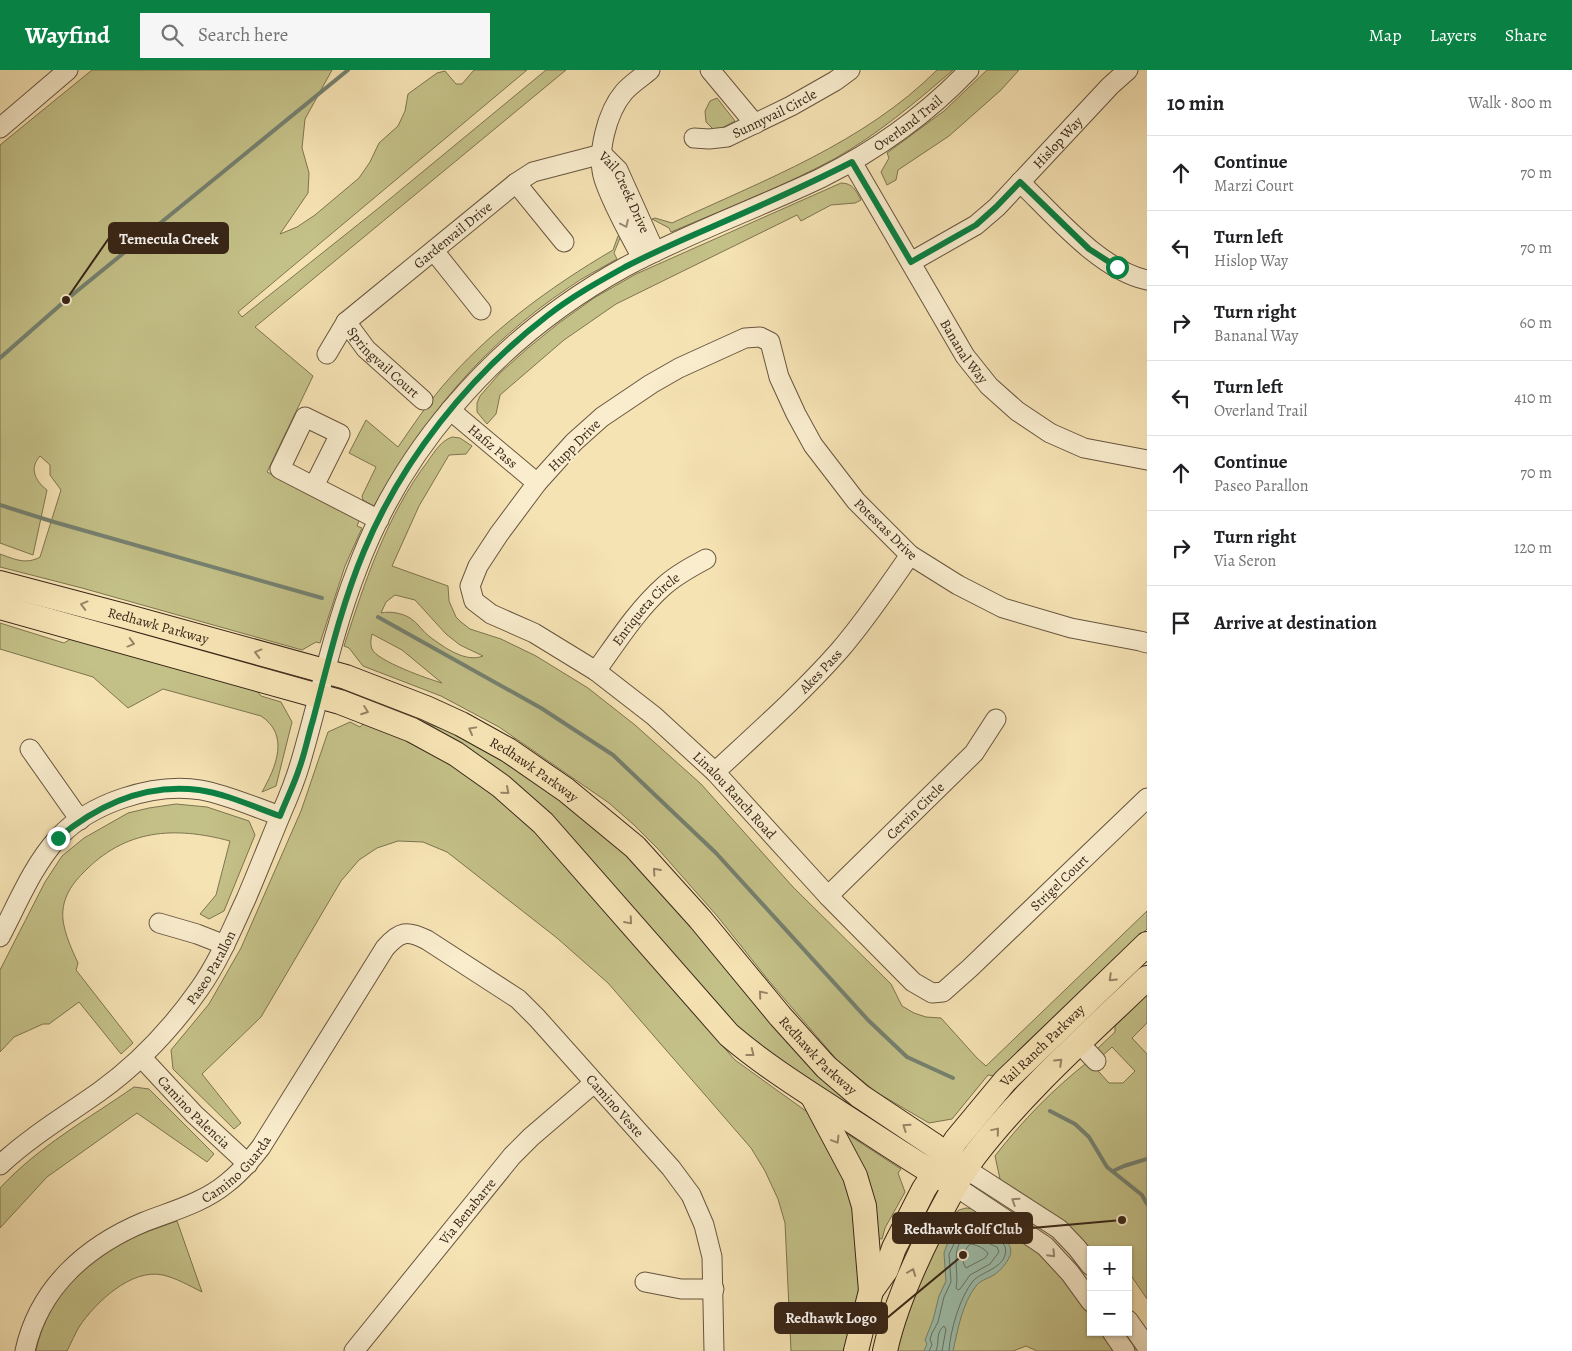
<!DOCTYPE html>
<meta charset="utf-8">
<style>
body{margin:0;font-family:Alegreya,serif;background:#f6f6f6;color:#202124}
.controls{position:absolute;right:15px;bottom:15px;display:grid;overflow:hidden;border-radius:0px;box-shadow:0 1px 4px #0004}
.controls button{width:45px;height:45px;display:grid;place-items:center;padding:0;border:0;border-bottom:1px solid #e0e0e0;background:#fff;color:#202124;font:25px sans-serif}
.stop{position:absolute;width:15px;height:15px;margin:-11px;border:4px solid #0b8043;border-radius:50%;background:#fff}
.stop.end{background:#0b8043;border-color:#fff;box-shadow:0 1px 5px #0008}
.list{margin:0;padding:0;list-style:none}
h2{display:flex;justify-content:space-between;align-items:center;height:65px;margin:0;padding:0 20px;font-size:21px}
h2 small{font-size:16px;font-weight:400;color:#757577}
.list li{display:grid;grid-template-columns:32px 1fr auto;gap:15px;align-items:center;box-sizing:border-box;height:75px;padding:0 20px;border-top:1px solid #e0e0e0}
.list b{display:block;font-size:19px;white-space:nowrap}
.list p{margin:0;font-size:16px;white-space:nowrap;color:#757577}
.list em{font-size:16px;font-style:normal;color:#757577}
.icon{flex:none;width:28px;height:28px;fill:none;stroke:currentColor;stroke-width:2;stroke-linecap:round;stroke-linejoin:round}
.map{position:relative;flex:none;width:1147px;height:1281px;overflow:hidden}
header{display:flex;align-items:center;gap:30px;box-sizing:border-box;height:70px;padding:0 25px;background:#0b8043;color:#fff}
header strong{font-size:24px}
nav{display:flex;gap:28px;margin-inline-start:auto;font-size:18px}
.search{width:350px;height:45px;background:#f6f6f6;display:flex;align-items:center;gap:12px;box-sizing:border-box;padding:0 18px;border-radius:0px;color:#757577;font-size:19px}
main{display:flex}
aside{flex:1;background:#fff}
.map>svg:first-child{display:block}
</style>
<header>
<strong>Wayfind</strong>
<div class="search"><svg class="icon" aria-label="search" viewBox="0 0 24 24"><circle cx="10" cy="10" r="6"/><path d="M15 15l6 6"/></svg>Search here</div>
<nav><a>Map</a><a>Layers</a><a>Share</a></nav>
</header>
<main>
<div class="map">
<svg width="1147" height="1281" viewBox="0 0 1147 1281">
<rect width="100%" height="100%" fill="#f6e3b4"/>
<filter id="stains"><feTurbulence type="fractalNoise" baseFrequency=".004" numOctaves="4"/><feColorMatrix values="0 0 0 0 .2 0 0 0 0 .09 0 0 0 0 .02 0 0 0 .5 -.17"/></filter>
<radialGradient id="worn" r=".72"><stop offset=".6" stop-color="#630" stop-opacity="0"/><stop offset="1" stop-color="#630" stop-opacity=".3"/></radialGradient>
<!-- green -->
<path fill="#c4c188" stroke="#7e7450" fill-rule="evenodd" d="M92,0H332L305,49L302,78L309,103L308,123L280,164L297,157L315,145L359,108L370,92L379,73L398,56L405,41L408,24L437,3L445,1L456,14H462L474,0H527L238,242L242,247L380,137L546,0H566L255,257L313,306L267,402L360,448L357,456L362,458L345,496L320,573L316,572L302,580L82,518L0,497V484C14,489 26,495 40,487L61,420L50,405V395L40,386C29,398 35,411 47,420L33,485L0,473V75Z
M937,0H953C916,32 877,65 834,89C782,117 725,139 671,162L669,158L652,149L655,148L672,153C764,110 864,73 937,0Z
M987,0H1019L1001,20L949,66L898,100L896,110L887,115L881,102L889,88L887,83L944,41Z
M717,28L735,51L720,59H713L706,52L705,41L710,31Z
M841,113C853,113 856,121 861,130L855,133L831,135L801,151L797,145L616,234L564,270L500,325L496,344L487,354L477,342V333L480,326L500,303L528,278L559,253L594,228L636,204Z
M622,164L623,166L620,168L614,183L617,189C600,199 583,207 568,218C483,275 423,348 374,436L363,430L362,426L376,397L349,383L366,350L398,377C412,357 425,337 441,318C488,262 550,217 613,180L618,166Z
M452,367L460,368L472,376L466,384L449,385L419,436L392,496L448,516L449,531L456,547L461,552L470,559L501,569L536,586L588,618L635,655L701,714L793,817L891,914L902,936L914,943L926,947L941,948L977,988L986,996L1147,841V859L999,1004L994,1006L988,1005L952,1049L929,1053L876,1022L838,991L769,911L718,847L659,780L634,755L609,733L499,657L441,626L363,596L349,578L344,576C365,511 387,445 428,391C435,381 441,371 452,367ZM395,525L415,530L446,564L460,575L483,586C466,593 445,578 430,567C423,562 418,553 410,548C402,543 390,541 381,543L386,532ZM372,564L402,580L442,613C428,609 377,591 372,579C370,574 371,569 372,564Z
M0,553L64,573L74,567L256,620L261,626L281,632L292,652L276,716L262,722C276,697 290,665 261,646L163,619L128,638L93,607L0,579Z
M353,624L434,656L453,662L512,692L607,763L922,1081L920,1083L763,981L737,956L715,933L592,790L553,750L351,625Z
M350,652L360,657L364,653L396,665L457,697L514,739L588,817L619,858L735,990L810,1044L851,1109L862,1205L846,1281H791L785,1153L778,1129L765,1101L751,1078L608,913L557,868L447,782L423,772L398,771L377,778L359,790L341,811L261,947L202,1004L241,1053L234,1059L173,999L171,980L209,934L241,878L301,741L328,662Z
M176,734L207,737L249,751L255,765L224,841L209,849L200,844L216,825L230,771C174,756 125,759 83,803C70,816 61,831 63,850C65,865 72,880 78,893L76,900L133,973L121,984L79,932L49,954H43L14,967L0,982V900L45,812L62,786L84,768L128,743L149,738Z
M1147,925V953L1132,968L1147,984V1229L1128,1201V1180L1112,1178V1180H1091V1185L999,1112L1000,1109L995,1086C1023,1050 1053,1019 1089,991L1109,1013H1123L1135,1001L1112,977L1100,988L1095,981L1115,962V956Z
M134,1017L149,1019L214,1084L207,1092L137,1043L47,1107L0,1158V1118C39,1076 88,1049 134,1017Z
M844,1062L901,1099L898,1103L905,1122L885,1158L882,1169L874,1168Z
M966,1138L974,1139L1042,1183L1091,1239V1262H1107L1120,1281H1037L1026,1276L1013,1281H896L920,1208L951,1146L959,1140Z
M177,1151L202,1222C190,1216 176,1208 163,1205C131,1198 95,1233 79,1257C75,1264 71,1273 67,1281H36C45,1236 79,1194 120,1173C139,1164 158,1158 177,1151Z"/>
<!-- water -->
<path fill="#9dbeab" stroke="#758170" d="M973,1155C981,1157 987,1161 994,1164C1016,1173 1015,1185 999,1201C992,1208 981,1209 976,1216C962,1234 958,1259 953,1281H924L927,1274L925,1270L933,1250L939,1226L946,1211L944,1183L948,1172L954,1163L963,1156Z"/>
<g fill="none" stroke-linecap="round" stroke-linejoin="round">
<!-- shore -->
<path stroke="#6a7262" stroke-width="1" d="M972,1166L997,1177L999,1182L990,1194L970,1205L960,1219L958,1220L956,1218C960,1202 947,1169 972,1166Z
M970,1174C976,1174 986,1179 988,1184L985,1188L966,1198C960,1190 964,1180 970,1174Z
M929,1281L932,1275L930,1269L932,1263L938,1252L944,1227L951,1212L949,1184L958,1166L965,1161L973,1160L1000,1171L1005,1176C1010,1197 982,1201 973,1211C960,1227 950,1261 949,1281
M936,1281C940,1272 935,1263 944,1256L946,1259L942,1281"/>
<!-- stream -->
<path stroke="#758170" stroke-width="4" d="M0,288L66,230L348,0
M0,435L54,452L322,528
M378,547L541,638L613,685L716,783L868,950L907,987L953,1008
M1050,1041L1075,1054L1089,1067L1107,1097L1142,1125L1147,1134
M1113,1101L1124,1096L1147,1089"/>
<!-- minor casing -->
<g stroke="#68553f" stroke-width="21">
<g id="minor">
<path d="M710,0L755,54"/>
<path d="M0,58L68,0"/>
<path id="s1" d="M694,68L709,69L727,67L791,36L835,11L850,0"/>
<path id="s2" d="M602,84L618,100L655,182"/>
<path id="s3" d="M852,92L965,286L989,316L1017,341L1050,363L1084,378L1147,390"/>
<path d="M1020,112C1054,145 1100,200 1147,210"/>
<path d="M516,113L564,172"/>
<path d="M434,181L481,240"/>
<path d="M642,188C630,165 612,134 604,109C596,84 607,42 624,22C631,14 642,7 650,0"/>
<path id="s4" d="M911,192L976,155L997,137L1110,16L1128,0"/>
<path id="s5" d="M346,252L366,279L423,330"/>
<path id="s6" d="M327,284L346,252L516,113L533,102L602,84"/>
<path id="s7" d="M450,340L537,413"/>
<path d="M314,416L340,364L305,347L280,399L379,450"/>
<path id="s8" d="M1147,573L1140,571L1071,558L1003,538L958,515L910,485L856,431L813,375L796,344L779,307L770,272L760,267L745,268L679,298L651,314L602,347L574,372L537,413L499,464L478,496L470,516L474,531L491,544L534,563L596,601L654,646L715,702L828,826L913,912L932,923L943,922L970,898L1147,728"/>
<path id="s9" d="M596,601C617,572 637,540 664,516C676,505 691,497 706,489"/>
<path d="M30,679L80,750"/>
<path id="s10" d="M715,702C757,663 801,624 839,581C865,551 887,518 910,485"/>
<path id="s11" d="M828,826L974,683L996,649"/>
<path d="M159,853L197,864L225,875"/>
<path d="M0,867C17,835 33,795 58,768C90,733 154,712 201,720C228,725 254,737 280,746"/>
<path d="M1079,973L1096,991"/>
<path id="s12" d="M142,988L194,1044L248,1094"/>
<path id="s13" d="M0,1095C30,1067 65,1046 99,1022C138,994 172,958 200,918C219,891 232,859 246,829C258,801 269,773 281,744C288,728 295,711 300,694C319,630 332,564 356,502C378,442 412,385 453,337C502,279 558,234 625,197C688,163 756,139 821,108C875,81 927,44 969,0"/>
<path d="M966,1099L1059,1159L1077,1178L1091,1196"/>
<path d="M955,1116L1045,1176L1070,1203L1091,1232"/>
<path d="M645,1212L681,1219H714"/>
<path d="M1128,1250L1147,1277"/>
<path d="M1112,1262L1125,1281"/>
<path id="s14" d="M25,1281C39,1217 87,1176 144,1152C172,1141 203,1133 227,1113C240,1103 251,1090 261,1077L385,878C400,861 407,860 427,870L518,929L537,948L671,1098L691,1125L704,1155L712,1187L714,1281"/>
<path id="s15" d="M354,1281L512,1086L531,1067L594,1013"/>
</g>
</g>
<!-- major casing -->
<g stroke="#382618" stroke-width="26">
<g id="major">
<path id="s16" d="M0,513L125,546L346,607L426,638L461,654L508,680L566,720L635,777L700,849L780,946L826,997L860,1026L932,1074L966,1099"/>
<path d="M0,537L340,632L412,660L456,684L501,716L543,753L729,965C763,994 801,1018 838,1042C877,1067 915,1093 955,1116"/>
<path d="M813,1027L855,1106L864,1136L871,1221"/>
<path id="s17" d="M856,1281L871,1221L886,1200L894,1178L924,1119L956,1070L1005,1011L1147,874"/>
<path d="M885,1281C894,1239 912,1199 931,1161C944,1135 958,1108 975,1085C1025,1020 1088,965 1147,908"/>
</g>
</g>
<!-- minor -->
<use href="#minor" stroke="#f9edce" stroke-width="19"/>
<!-- major -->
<use href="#major" stroke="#f6e3b4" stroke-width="24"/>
</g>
<!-- one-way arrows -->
<defs><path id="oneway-chevron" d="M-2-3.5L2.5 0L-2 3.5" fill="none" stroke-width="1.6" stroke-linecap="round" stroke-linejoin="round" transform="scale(1.25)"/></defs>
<g stroke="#988a73">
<use href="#oneway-chevron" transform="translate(625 154) rotate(65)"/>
<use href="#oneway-chevron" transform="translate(1015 1131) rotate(-147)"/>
<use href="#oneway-chevron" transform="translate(1052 1184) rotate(46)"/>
</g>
<g stroke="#978466">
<use href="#oneway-chevron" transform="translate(84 535) rotate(-165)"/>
<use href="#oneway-chevron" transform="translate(131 573) rotate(15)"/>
<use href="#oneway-chevron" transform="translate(258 583) rotate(-165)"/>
<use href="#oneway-chevron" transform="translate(365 641) rotate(20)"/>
<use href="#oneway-chevron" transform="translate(472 660) rotate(-151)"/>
<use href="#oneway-chevron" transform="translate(506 721) rotate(41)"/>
<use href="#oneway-chevron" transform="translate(656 801) rotate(-132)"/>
<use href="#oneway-chevron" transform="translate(629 851) rotate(49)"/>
<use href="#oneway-chevron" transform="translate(1112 908) rotate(136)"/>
<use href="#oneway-chevron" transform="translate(762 924) rotate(-130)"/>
<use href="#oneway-chevron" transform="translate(751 983) rotate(38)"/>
<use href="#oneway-chevron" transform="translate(1059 992) rotate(-44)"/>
<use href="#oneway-chevron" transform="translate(906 1057) rotate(-146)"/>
<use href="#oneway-chevron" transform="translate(996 1061) rotate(-50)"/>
<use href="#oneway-chevron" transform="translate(836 1070) rotate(59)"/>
<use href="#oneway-chevron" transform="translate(912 1202) rotate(-69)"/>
</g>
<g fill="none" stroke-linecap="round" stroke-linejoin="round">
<!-- route -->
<path stroke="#0b8043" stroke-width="6" d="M58,768C99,734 145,713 199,720C227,724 254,737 280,746C286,730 294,715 299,699C305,683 308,666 313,650C328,593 341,536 364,481C402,390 468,307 547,246C571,227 598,212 625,197C654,182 684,169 714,156C760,136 807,115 852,92L911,192L976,155L996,137L1020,112L1089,179L1117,197"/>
</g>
<g text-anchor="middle" stroke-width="4" stroke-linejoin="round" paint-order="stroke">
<!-- street labels -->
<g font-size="14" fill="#382618" stroke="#f9edce">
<text dy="5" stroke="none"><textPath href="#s1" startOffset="86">Sunnyvail Circle</textPath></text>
<text dy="5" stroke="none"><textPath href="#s13" startOffset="1448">Overland Trail</textPath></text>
<text dy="5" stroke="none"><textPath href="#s4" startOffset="191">Hislop Way</textPath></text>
<text dy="5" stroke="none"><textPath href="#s2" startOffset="45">Vail Creek Drive</textPath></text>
<text dy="5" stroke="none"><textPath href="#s6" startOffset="175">Gardenvail Drive</textPath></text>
<text dy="5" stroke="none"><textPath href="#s3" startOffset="220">Bananal Way</textPath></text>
<text dy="5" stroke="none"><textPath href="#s5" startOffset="55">Springvail Court</textPath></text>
<text transform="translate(574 375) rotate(-45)" y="5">Hupp Drive</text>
<text dy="5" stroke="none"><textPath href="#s7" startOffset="56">Hafiz Pass</textPath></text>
<text transform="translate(886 459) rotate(44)" y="5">Potestas Drive</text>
<text dy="5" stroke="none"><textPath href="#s9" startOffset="80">Enriqueta Circle</textPath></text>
<text dy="5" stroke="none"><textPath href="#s16" startOffset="164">Redhawk Parkway</textPath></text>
<text dy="5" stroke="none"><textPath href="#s10" startOffset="146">Akes Pass</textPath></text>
<text dy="5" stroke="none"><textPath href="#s16" startOffset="569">Redhawk Parkway</textPath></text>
<text dy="5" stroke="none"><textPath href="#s8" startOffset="1264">Linalou Ranch Road</textPath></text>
<text dy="5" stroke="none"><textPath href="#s11" startOffset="122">Cervin Circle</textPath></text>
<text dy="5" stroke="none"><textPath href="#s8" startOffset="1715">Strigel Court</textPath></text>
<text dy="5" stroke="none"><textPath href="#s13" startOffset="292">Paseo Parallon</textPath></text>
<text dy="5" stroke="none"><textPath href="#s17" startOffset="364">Vail Ranch Parkway</textPath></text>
<text dy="5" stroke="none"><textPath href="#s16" startOffset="974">Redhawk Parkway</textPath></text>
<text dy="5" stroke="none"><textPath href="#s14" startOffset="860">Camino Veste</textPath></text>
<text dy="5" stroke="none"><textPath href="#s12" startOffset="75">Camino Palencia</textPath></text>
<text dy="5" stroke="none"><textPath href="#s14" startOffset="291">Camino Guarda</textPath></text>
<text dy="5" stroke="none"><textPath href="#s15" startOffset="180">Via Benabarre</textPath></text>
</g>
</g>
<!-- callouts -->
<path fill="none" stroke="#382618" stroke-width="2" d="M66 230L109 168M1122 1150L1032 1158M963 1185L887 1248"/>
<g fill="#382618" stroke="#f9edce" stroke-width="2">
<circle cx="66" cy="230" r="5"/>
<circle cx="1122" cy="1150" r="5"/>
<circle cx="963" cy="1185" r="5"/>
</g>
<g fill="#382618" stroke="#382618" stroke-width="2">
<rect x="109" y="153" width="119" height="30" rx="5"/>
<rect x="893" y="1143" width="139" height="30" rx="5"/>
<rect x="775" y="1233" width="112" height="30" rx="5"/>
</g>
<g font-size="15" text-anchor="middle" font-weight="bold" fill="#fff">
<text x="169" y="174">Temecula Creek</text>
<text x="963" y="1164">Redhawk Golf Club</text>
<text x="831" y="1253">Redhawk Logo</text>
</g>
<rect width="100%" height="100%" filter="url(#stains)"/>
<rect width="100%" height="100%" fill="url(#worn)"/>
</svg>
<div class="controls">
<button>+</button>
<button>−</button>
</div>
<div class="stop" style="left:1117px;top:197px"></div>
<div class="stop end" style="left:58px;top:768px"></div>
</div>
<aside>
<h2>10 min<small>Walk · 800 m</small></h2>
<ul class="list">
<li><svg class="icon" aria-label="ahead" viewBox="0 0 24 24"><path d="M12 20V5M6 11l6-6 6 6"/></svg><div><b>Continue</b><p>Marzi Court</p></div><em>70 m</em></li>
<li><svg class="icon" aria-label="left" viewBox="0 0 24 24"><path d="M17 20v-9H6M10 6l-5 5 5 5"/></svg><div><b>Turn left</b><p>Hislop Way</p></div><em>70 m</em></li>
<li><svg class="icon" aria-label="right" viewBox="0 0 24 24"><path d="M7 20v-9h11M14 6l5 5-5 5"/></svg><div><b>Turn right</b><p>Bananal Way</p></div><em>60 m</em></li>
<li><svg class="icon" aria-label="left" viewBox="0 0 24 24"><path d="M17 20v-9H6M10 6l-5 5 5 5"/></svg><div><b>Turn left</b><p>Overland Trail</p></div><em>410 m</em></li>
<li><svg class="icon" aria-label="ahead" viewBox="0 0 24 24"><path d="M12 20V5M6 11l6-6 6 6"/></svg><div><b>Continue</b><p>Paseo Parallon</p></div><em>70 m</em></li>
<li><svg class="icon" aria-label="right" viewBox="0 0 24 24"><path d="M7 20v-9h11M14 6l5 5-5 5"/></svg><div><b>Turn right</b><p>Via Seron</p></div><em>120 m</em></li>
<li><svg class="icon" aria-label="arrive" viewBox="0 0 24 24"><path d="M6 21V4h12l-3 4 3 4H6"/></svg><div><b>Arrive at destination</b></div></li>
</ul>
</aside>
</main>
